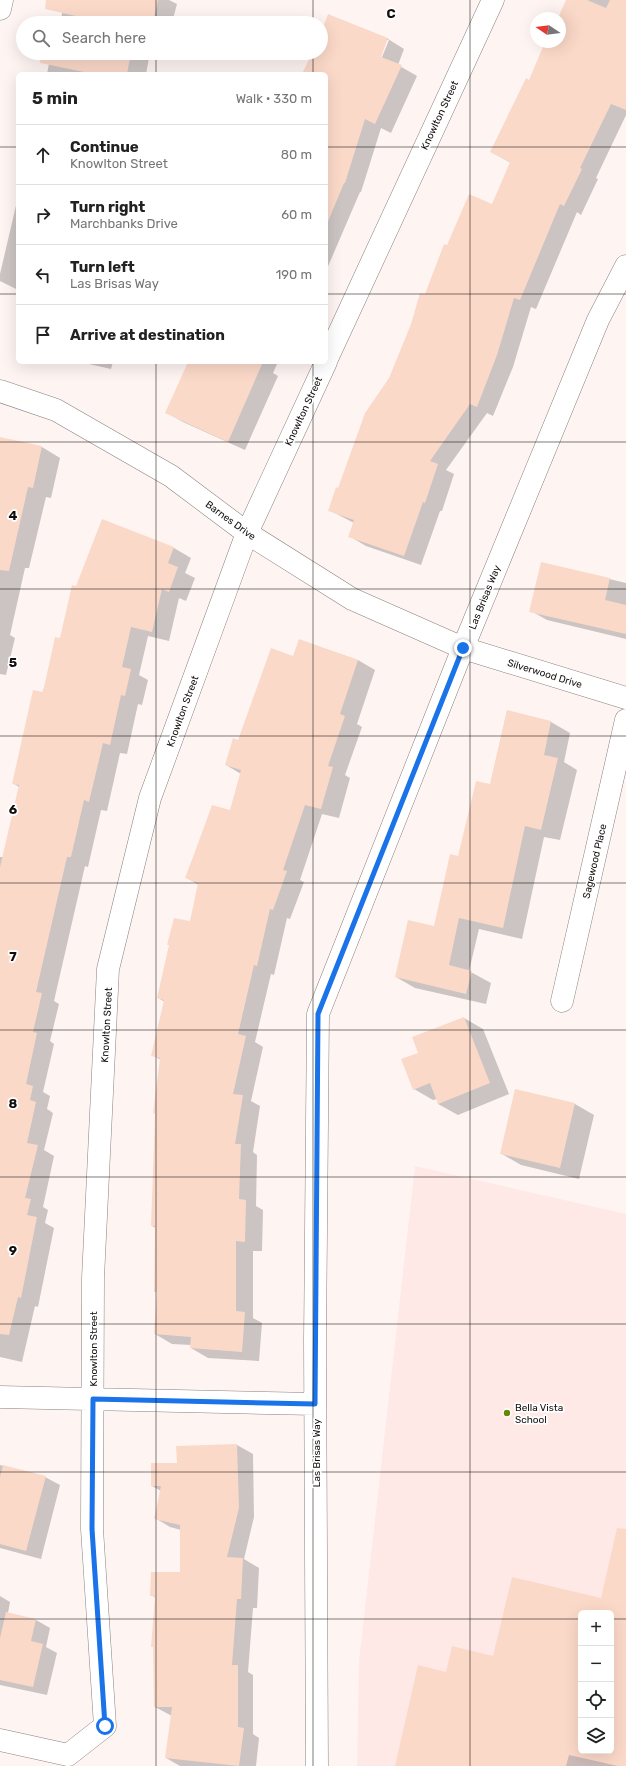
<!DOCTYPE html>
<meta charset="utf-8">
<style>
body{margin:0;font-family:Rubik,sans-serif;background:#f2f2f2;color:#222}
.controls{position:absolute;right:12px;bottom:12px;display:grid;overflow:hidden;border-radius:6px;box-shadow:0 4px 16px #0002}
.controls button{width:36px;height:36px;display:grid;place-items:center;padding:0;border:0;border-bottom:1px solid #e0e0e0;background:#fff;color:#222;font:20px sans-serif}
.compass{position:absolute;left:530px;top:12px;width:36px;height:36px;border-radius:50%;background:#fff;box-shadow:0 4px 16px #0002;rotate:283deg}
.stop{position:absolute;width:12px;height:12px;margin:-9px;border:3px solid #1a73e8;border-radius:50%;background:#fff}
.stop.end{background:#1a73e8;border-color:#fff;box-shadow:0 1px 4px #0008}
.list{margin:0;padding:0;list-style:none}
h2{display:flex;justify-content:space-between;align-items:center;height:52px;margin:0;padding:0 16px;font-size:17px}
h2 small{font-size:13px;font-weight:400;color:#767676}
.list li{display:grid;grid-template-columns:26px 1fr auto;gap:12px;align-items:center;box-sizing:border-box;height:60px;padding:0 16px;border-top:1px solid #e0e0e0}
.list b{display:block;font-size:15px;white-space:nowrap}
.list p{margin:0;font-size:13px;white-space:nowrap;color:#767676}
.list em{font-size:13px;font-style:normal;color:#767676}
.icon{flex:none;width:22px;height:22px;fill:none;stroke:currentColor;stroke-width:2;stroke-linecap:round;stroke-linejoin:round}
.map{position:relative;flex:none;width:626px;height:1766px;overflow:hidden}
.search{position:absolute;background:#fff;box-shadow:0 4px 16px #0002;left:16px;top:16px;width:312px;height:44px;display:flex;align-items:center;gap:10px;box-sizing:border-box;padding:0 14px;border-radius:22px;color:#767676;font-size:15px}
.panel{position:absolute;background:#fff;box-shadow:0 4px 16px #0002;left:16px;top:72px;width:312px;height:292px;border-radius:6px}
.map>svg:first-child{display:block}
</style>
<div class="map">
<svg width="626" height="1766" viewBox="0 0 626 1766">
<rect width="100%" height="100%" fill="#fef5f3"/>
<!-- built -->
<path fill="#fee9e6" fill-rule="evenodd" d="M415,1166L626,1214V1766H357L359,1661ZM581,1613H611V1751H581Z"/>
<!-- shadow -->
<path fill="#0003" fill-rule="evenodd" d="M65,0H169L177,4L172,23H60Z
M567,0H626V115L596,178L598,179L581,215L577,212L536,309L531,307L513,367L493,416L487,413L446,470L454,474L442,511H440L421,565L366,546L349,536L354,523L329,510L390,378L447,246L492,205L511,163L491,152L530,81L546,42H560L559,18Z
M329,16L388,39L404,49L398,65L417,76L391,133L381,128L361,192H360L326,271V74H303L313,53H321V36ZM387,40H389L380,62L378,61Z
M51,53H150L146,74H47Z
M18,197V290L0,281V274Z
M80,362H113L111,369Z
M189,362H278L273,373L278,376L245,450L183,422L167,413Z
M0,438L42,447L60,458L51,498L46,497L29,568H25L10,635L15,638L6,675L0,674Z
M102,521L174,548L191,558L185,573L195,578L186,601L179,598L169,641L148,636L139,675L148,680L142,705L138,704L127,754L120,753L107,811L101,810L88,867L85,866L54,1001L59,1004L50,1041L54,1044L43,1092L50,1096L47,1109L53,1113L44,1150L54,1156L43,1207L48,1210L45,1223L54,1228L38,1307L35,1306L22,1362L0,1357V857H3L19,787L13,783L77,587Z
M542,563L626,583V639L547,620L531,611Z
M299,640L358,660L375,670L357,724L362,727L345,775L350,778L339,818L322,814L300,880L304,882L290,919L287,918L274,975L271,974L255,1042L263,1047L251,1101L260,1106L253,1152L257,1155L256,1206L263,1210L262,1251H253V1318L262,1323L259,1361L208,1358L191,1348V1345L172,1344L155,1334L158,1293L155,1291L156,1228L152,1226L161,1060L152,1055L165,1002L158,998L190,923L199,885L187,878L230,812L241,774L226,765L239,741L294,657Z
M507,711L551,722L570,733L564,762L577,770L560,840L544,837L522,939L479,929L469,971L491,983L486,1004L415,988L396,977L435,928L459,857L490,786Z
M464,1018L483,1029L509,1094L458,1115L438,1104L437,1099L433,1100L414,1089L419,1053Z
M575,1104L594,1115L579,1179L521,1165L502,1154Z
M237,1445L253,1454L254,1517L244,1559L259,1568L257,1608H253L248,1672L253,1675V1734L259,1738L256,1766H180L166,1758L172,1716L155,1707L156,1598L151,1595L181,1573V1530L170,1527L155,1518L161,1491L152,1486L178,1464Z
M0,1465L45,1477L60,1485L41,1559L0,1548Z
M626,1572V1766H396L446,1673L494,1657L602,1599ZM581,1613H611V1751H581Z
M0,1596L10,1602L8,1613L36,1620L50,1628L46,1647L57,1653L47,1695L0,1685Z"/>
<!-- building -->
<path fill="#fbd9c9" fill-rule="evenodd" d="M46,0H158L153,23H106L45,9Z
M566,0H587L606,8L610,0H626V110L611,104L580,168L582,169L564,206L560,204L520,300L514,298L497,355L477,407L470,404L430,461L438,464L425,503L423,502L404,556L348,537L354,520L328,511L336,487L338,488L365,413L389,378L411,324L420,293L425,294L444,244L447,245L469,194L492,204L510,162L490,152L526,78L529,80L545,42H560V18H558Z
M328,14L388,38L381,57L402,65L375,124L365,119L345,183H344L327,224L326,74H302L312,53H321V33Z
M41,53H131L127,74H94L40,63Z
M188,362H263L228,442L165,413Z
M0,437L42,446L33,488L28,487L9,571L0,570Z
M102,519L174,547L168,563L178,567L169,592L162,589L152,632L131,627L122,667L131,669L125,696L121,695L110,745L103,743L89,802L84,800L71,857H67L36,992L42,993L33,1032L37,1033L26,1084L33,1086L30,1100L36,1102L27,1143L38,1145L25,1198L31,1199L27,1215L37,1217L21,1298L18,1297L9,1335L0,1334V867L19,785L12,784L33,690L43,692L55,637L60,638L72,585L76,586Z
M541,562L610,578L605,600L626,605V634L529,612Z
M299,639L358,660L340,714L345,716L328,766L333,767L321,809L305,805L283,870L287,871L273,910L270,909L257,966L254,965L238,1034L246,1036L233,1094L243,1095L235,1144H241L239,1199L246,1200L245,1242L236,1241V1311L245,1312L242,1352L190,1348L191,1337L154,1334L157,1292H154L155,1226H151L155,1114L153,1113L160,1058L151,1056L164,1000L157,998L169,945H167L174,918L190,921L198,883L185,878L193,857L212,805L230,810L241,770L225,765L233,738L238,740L271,648L293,656Z
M507,710L551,721L544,755L558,758L541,830L525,826L503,928L459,918L449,965L472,971L466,994L395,977L408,920L434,926L450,854L458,856L476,781L490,784Z
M464,1017L490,1083L438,1104L430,1083L413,1090L401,1059L418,1053L412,1037Z
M515,1089L575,1103L560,1168L500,1154Z
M237,1444L239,1508L227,1557L243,1558L241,1599H237L232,1665H238V1727L244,1728L239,1766L165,1758L172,1707H154L153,1647H151L155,1596H150L151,1572H180V1525L154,1519L161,1486H151V1463H177L176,1446Z
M3,1465L46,1476L26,1551L0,1544V1477Z
M617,1528L626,1529V1766H618L569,1755L566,1766H395L418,1665L446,1672L452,1646L493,1656L512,1577L601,1598ZM581,1613H611V1751H581Z
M6,1612L36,1619L31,1641L43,1644L33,1687L0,1680V1638Z"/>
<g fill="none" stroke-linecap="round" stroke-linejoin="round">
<!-- street casing -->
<g stroke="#8b807f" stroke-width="23">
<path id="street" d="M0,9L2,0
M326,361L493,0
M0,391L56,410L171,476L247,533L352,599L463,648L626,698
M562,1001L626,720
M0,1397L315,1404
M0,1740L68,1755L105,1726L92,1529L93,1278L108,969L150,798L247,533L326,362
M317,1766L315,1341L318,1014L463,648L598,320L626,266"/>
</g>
<!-- street -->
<use href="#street" stroke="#fff" stroke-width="22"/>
</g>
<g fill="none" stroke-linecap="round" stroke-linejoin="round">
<!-- route -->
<path stroke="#1a73e8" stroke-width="5" d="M105,1726L92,1529L93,1399L315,1404L318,1014L463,648"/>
</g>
<!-- grid -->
<path fill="none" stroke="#120e0d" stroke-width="1" stroke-opacity="0.55" d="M156,0V23M313,0V23M470,0V1766M156,53V74M313,53V74M0,147H18M326,147H626M0,294H18M326,294H626M156,362V1766M313,362V1766M0,442H626M0,589H626M0,736H626M0,883H626M0,1030H626M0,1177H626M0,1324H626M0,1472H626M0,1619H581M611,1619H626"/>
<!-- markers -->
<circle fill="#648705" stroke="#fff" stroke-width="1.5" cx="507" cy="1413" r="4"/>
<g text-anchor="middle" stroke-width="3.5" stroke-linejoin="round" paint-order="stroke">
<!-- street labels -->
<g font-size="10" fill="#120e0d" stroke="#fff">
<text transform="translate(439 115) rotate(-65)" y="4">Knowlton Street</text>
<text transform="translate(303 411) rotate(-65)" y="4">Knowlton Street</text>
<text transform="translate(231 520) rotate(36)" y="4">Barnes Drive</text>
<text transform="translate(484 597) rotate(-68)" y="4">Las Brisas Way</text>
<text transform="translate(545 673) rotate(17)" y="4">Silverwood Drive</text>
<text transform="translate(182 711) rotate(-70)" y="4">Knowlton Street</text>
<text transform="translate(594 861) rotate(-77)" y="4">Sagewood Place</text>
<text transform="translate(106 1025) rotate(-87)" y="4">Knowlton Street</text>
<text transform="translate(93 1349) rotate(-90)" y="4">Knowlton Street</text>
<text transform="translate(316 1453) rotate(-90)" y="4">Las Brisas Way</text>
</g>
<!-- poi labels -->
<g font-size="10" fill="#120e0d" stroke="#fff" text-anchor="start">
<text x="515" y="1411">Bella Vista<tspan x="515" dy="12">School</tspan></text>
</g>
</g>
<g font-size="13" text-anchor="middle" font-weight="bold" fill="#120e0d" stroke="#fff" stroke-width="3.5" stroke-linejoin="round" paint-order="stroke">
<text x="391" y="18">C</text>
<text x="13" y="520">4</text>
<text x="13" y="667">5</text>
<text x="13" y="814">6</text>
<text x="13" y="961">7</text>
<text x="13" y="1108">8</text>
<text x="13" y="1255">9</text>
</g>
</svg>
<div class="controls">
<button>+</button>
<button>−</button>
<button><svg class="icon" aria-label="locate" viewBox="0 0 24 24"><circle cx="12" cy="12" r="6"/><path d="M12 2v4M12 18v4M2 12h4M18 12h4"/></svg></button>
<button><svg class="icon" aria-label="layers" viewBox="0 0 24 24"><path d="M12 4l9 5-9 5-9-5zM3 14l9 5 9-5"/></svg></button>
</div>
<svg class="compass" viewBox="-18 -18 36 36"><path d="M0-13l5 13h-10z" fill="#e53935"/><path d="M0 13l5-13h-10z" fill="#767676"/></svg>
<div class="stop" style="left:105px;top:1726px"></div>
<div class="stop end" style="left:463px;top:648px"></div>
<div class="search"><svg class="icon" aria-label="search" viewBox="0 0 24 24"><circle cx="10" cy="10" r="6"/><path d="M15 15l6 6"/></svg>Search here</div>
<section class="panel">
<h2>5 min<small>Walk · 330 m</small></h2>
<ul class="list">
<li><svg class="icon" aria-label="ahead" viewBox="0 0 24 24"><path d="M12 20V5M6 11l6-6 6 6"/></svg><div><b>Continue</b><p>Knowlton Street</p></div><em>80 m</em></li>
<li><svg class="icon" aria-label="right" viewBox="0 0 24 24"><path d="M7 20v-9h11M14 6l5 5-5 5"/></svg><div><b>Turn right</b><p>Marchbanks Drive</p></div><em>60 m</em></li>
<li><svg class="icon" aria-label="left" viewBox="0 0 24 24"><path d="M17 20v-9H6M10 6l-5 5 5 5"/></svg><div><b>Turn left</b><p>Las Brisas Way</p></div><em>190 m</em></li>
<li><svg class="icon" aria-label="arrive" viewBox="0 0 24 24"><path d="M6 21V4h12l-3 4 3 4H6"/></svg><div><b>Arrive at destination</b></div></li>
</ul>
</section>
</div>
